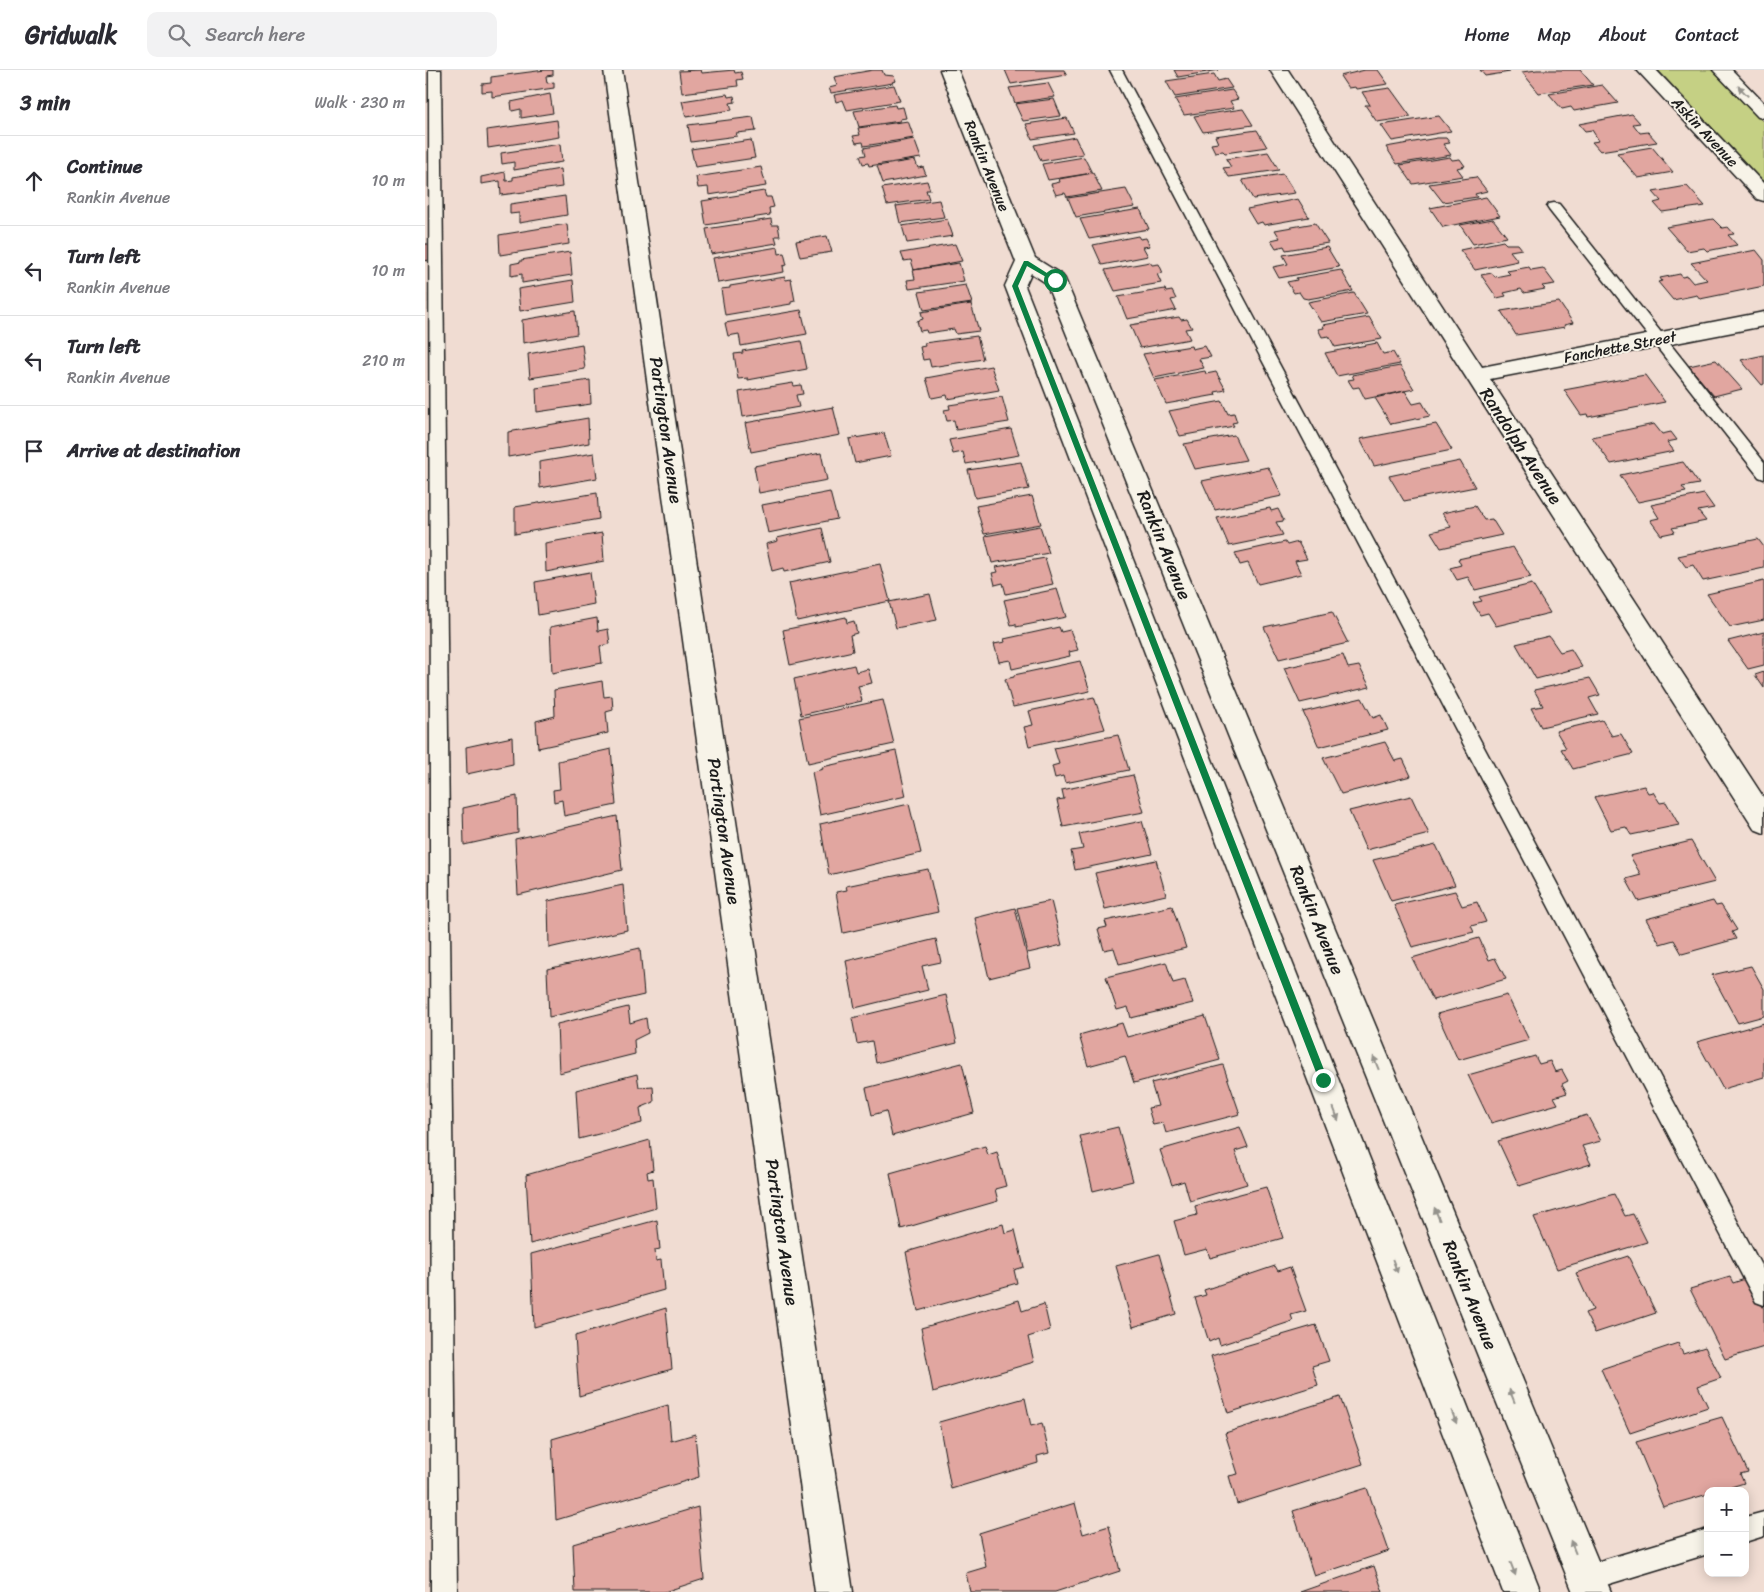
<!DOCTYPE html>
<meta charset="utf-8">
<style>
body{margin:0;font-family:Sriracha,sans-serif;background:#f2f2f3;color:#2b2b33}
.controls{position:absolute;right:15px;bottom:15px;display:grid;overflow:hidden;border-radius:10px;box-shadow:0 2px 12px #0003}
.controls button{width:45px;height:45px;display:grid;place-items:center;padding:0;border:0;border-bottom:1px solid #e1e1e2;background:#fff;color:#2b2b33;font:25px sans-serif}
.stop{position:absolute;width:15px;height:15px;margin:-11px;border:4px solid #0b8043;border-radius:50%;background:#fff}
.stop.end{background:#0b8043;border-color:#fff;box-shadow:0 1px 5px #0008}
.list{margin:0;padding:0;list-style:none}
h2{display:flex;justify-content:space-between;align-items:center;height:65px;margin:0;padding:0 20px;font-size:21px}
h2 small{font-size:16px;font-weight:400;color:#7c7c81}
.list li{display:grid;grid-template-columns:32px 1fr auto;gap:15px;align-items:center;box-sizing:border-box;height:90px;padding:0 20px;border-top:1px solid #e1e1e2}
.list b{display:block;font-size:19px;white-space:nowrap}
.list p{margin:0;font-size:16px;white-space:nowrap;color:#7c7c81}
.list em{font-size:16px;font-style:normal;color:#7c7c81}
.icon{flex:none;width:28px;height:28px;fill:none;stroke:currentColor;stroke-width:2;stroke-linecap:round;stroke-linejoin:round}
.map{position:relative;flex:none;width:1339px;height:1522px;overflow:hidden}
header{display:flex;align-items:center;gap:30px;box-sizing:border-box;height:70px;padding:0 25px;background:#fff;border-bottom:1px solid #e1e1e2}
header strong{font-size:24px}
nav{display:flex;gap:28px;margin-inline-start:auto;font-size:18px}
.search{width:350px;height:45px;background:#f2f2f3;display:flex;align-items:center;gap:12px;box-sizing:border-box;padding:0 18px;border-radius:10px;color:#7c7c81;font-size:19px}
main{display:flex}
aside{flex:1;background:#fff}
.map>svg:first-child{display:block}
</style>
<header>
<strong>Gridwalk</strong>
<div class="search"><svg class="icon" aria-label="search" viewBox="0 0 24 24"><circle cx="10" cy="10" r="6"/><path d="M15 15l6 6"/></svg>Search here</div>
<nav><a>Home</a><a>Map</a><a>About</a><a>Contact</a></nav>
</header>
<main>
<aside>
<h2>3 min<small>Walk · 230 m</small></h2>
<ul class="list">
<li><svg class="icon" aria-label="ahead" viewBox="0 0 24 24"><path d="M12 20V5M6 11l6-6 6 6"/></svg><div><b>Continue</b><p>Rankin Avenue</p></div><em>10 m</em></li>
<li><svg class="icon" aria-label="left" viewBox="0 0 24 24"><path d="M17 20v-9H6M10 6l-5 5 5 5"/></svg><div><b>Turn left</b><p>Rankin Avenue</p></div><em>10 m</em></li>
<li><svg class="icon" aria-label="left" viewBox="0 0 24 24"><path d="M17 20v-9H6M10 6l-5 5 5 5"/></svg><div><b>Turn left</b><p>Rankin Avenue</p></div><em>210 m</em></li>
<li><svg class="icon" aria-label="arrive" viewBox="0 0 24 24"><path d="M6 21V4h12l-3 4 3 4H6"/></svg><div><b>Arrive at destination</b></div></li>
</ul>
</aside>
<div class="map">
<svg width="1339" height="1522" viewBox="0 0 1339 1522">
<rect width="100%" height="100%" fill="#f0dcd2"/>
<filter id="ink" filterUnits="userSpaceOnUse"><feTurbulence type="fractalNoise" baseFrequency=".02" numOctaves="2"/><feDisplacementMap in="SourceGraphic" scale="10" xChannelSelector="R" yChannelSelector="G"/><feConvolveMatrix kernelMatrix="1 2 1 2 8 2 1 2 1" color-interpolation-filters="sRGB"/></filter>
<g filter="url(#ink)">
<!-- green -->
<path fill="#c5d084" stroke="#707650" d="M1233,0H1287L1339,53V112Z"/>
<!-- building -->
<path fill="#e1a6a0" stroke="#1c1c1c" d="M120,0H128V5L121,6L122,13L129,12V18L67,27V21L57,22V14L66,13V7Z
M276,0L277,3L309,0L310,3L316,2L318,9L312,10L313,16L257,23L254,1Z
M448,0H457L459,5L469,6L471,11L467,12L468,13L406,23L404,18L412,16L409,7Z
M580,0H639L642,5L586,14Z
M749,0H794L753,7Z
M940,0H953L963,14L931,19L930,17L923,18L915,6Z
M1055,0H1084L1085,2L1060,6Z
M1112,0H1155L1168,15L1114,23L1097,2Z
M789,4L793,11L801,9L807,18L750,27L741,11Z
M623,13L630,27L590,33L584,18Z
M469,15L475,31L422,40L418,30L411,32L409,25Z
M1177,15L1193,33L1149,41L1146,37L1137,39L1124,24Z
M965,18L986,47L952,52L940,35H945L937,22Z
M807,20L813,29L805,31L809,38L759,45L750,29Z
M125,24L128,43L96,48V39L87,41L86,32Z
M302,24L303,27L309,26L310,32L305,33L307,40L261,47L257,31Z
M629,29L636,46L598,51L590,34Z
M470,35L471,38L478,37L481,48L475,49V51L434,57L429,41Z
M818,39L828,55L778,62L769,46Z
M1207,44L1215,53L1208,54L1215,63L1223,62L1232,72L1175,81L1167,72L1174,71L1167,60L1160,61L1154,54Z
M1014,46L1026,61L967,71L956,55Z
M328,47L331,61L311,63L312,66L266,72L263,55Z
M642,48L649,63L607,69L601,54Z
M132,50L134,67L63,78L62,60Z
M483,51L489,68L439,76L438,72L431,73L428,66L435,65L433,58Z
M832,60L842,77L800,83L798,81L790,82L786,74L793,73L790,66Z
M650,67L658,84L616,91L609,75Z
M1012,68H1021L1025,73L1018,74L1026,85L972,94L961,77Z
M489,69L496,88L444,96L443,93L438,94L435,86L441,85L439,78Z
M326,70L330,88L270,97L266,79Z
M135,74L137,92L89,100V92L77,94L76,83Z
M1227,77L1248,102L1213,108L1192,83Z
M843,82L854,100L804,107L798,98L806,97L801,89Z
M659,87L667,103L623,110L617,94Z
M1025,87L1027,90L1035,89L1040,96L1032,98L1038,106L988,114L975,95Z
M490,90L493,98L498,97L501,105L458,113L452,96Z
M336,97L341,116L284,125L283,117L273,118L271,107Z
M135,99L137,117L76,125L75,111L56,114V107L80,102L81,111L88,110V107Z
M668,103L677,121L642,127L640,123L631,125L626,114L635,112L634,109Z
M858,104L870,123L828,129L817,110Z
M1051,107L1062,121L1050,124L1052,127L1018,132L1004,114Z
M502,111L505,120H501L504,129L462,135L457,118Z
M1262,116L1280,136L1237,142L1229,133L1236,131L1228,122Z
M701,119L710,137L651,147L643,128Z
M339,121L341,127H346L349,137L344,138L345,145L281,155L277,131Z
M140,126L142,145L94,153V143L85,144V134Z
M1061,127L1075,146L1018,157L1005,138Z
M873,129L884,147L839,155L837,152L831,154L822,139Z
M514,130L519,147L475,153L471,136Z
M715,139L724,159L664,169L655,149Z
M346,149L347,155H353L355,166H350L352,173L286,184L281,159Z
M522,149L528,166L482,173L477,156Z
M1068,149L1082,167L1048,174L1035,155Z
M1288,149L1297,158L1303,157L1309,164L1303,165L1312,175L1282,181L1279,178L1262,181L1241,157Z
M890,153L903,173L861,180L859,176L851,178L846,170L855,168L850,160Z
M142,154L144,174L75,185L74,165Z
M402,166L407,182L375,187L371,171Z
M713,166L715,169L721,168L725,176L718,177L723,186L677,195L668,175Z
M1078,171L1081,174H1093L1097,179L1085,181L1093,191L1050,200L1035,180Z
M0,174H4V190L0,191Z
M530,174L537,191L489,200L486,190L479,191L476,183Z
M353,177L354,184L359,183L362,195L358,196L359,202L293,213L288,188Z
M902,177L914,197L854,208L848,197L863,194L858,185Z
M1331,180L1339,190V216L1275,229L1272,225L1248,230L1233,212L1237,211L1235,208L1255,204L1257,207L1262,206L1268,213L1282,210L1266,193Z
M145,182L147,205L97,213V204L86,206V194L96,192V190Z
M725,192L727,195L734,194L738,203L732,204L736,213L690,221L680,200Z
M534,193L539,211L484,219L482,210L490,209L488,200Z
M1104,197L1106,200L1118,198L1130,214L1117,216L1120,219L1099,223L1096,219L1079,223L1081,226L1072,228L1056,205L1067,203L1070,207L1085,204L1082,201Z
M916,200L928,221L883,229L878,228L874,222L869,223L862,212L872,210L871,208Z
M360,207L361,210L366,209L370,231L366,232V234L300,245L296,219L305,218V216Z
M148,210L150,232L95,241L93,219Z
M541,215L547,233L499,240L494,222Z
M740,219L741,222L747,221L751,229L746,230L751,240L702,249L693,227Z
M929,223L942,244L896,252L883,232Z
M1134,232L1148,253L1139,255L1140,257L1091,265L1076,241Z
M546,234L554,261L531,264L529,259L502,263L501,260L495,261L492,251L498,249L496,242Z
M376,240L382,264L316,276L314,264L303,266L300,253Z
M150,241L152,264L98,273L97,250Z
M754,247L756,250L762,249L767,258L760,259L765,269L715,278L705,255Z
M944,247L957,269L910,277L904,266L897,267L893,259L899,258L898,255Z
M552,266L558,289L506,297L504,289L498,290L495,277L500,276L499,273Z
M376,271L382,299L323,310V308L313,309L309,284L318,283L317,281Z
M952,273L958,284L968,282L975,294L912,306L900,283Z
M157,274L160,299L105,308L103,284Z
M766,276L767,279L780,276L786,287L774,289L779,298L729,308L718,284Z
M1339,285V314L1337,315L1316,290Z
M1291,290L1317,319L1289,326L1264,296Z
M566,296L574,320L523,329L522,325L507,328L501,308Z
M975,296L989,319L940,329L934,317L928,318L923,310L929,309L927,305Z
M780,301L781,304L791,302L801,320L790,322L791,325L741,334L730,310Z
M1220,305L1240,332L1163,347L1162,344L1156,345L1139,320Z
M165,310L166,334L112,342L111,318Z
M368,313L369,316L376,315L378,324L371,325L374,337L318,347L314,322Z
M980,321L988,334L997,332L1005,346L966,354L950,328Z
M577,327L584,352L531,360L529,350L522,351L519,340L525,339L524,335Z
M797,331L803,344L809,343L812,352L807,353L809,356L755,366L744,341Z
M408,337L415,365L326,382L320,353Z
M163,348L164,373L83,387V362Z
M1011,354L1027,380L949,396L935,369Z
M1229,354L1237,364L1246,362L1252,370L1242,372L1249,381L1186,394L1167,367Z
M586,359L594,385L541,394L538,382L528,384L524,370Z
M459,363L466,386L430,393L424,369Z
M809,365L821,390L770,399L759,374Z
M169,383L172,408L115,418L114,392Z
M396,383L402,410L334,423L329,396Z
M1035,391L1050,417L979,431L964,406Z
M596,392L604,419L550,428L543,400Z
M1258,392L1274,414L1257,417L1261,422L1213,432L1195,405Z
M843,397L857,426L790,440L777,411Z
M405,422L412,449L343,463L337,435Z
M172,423L174,449L90,464V437Z
M1279,424L1289,438L1273,441L1281,451L1247,458L1250,462L1236,465L1225,450L1234,448L1226,435Z
M607,426L616,454L559,464L551,436Z
M1050,436L1059,450L1067,449L1077,465L1016,478L1006,462L1026,457L1017,443Z
M845,438L846,441L853,439L859,451L851,452L858,465L804,476L792,448Z
M615,456L624,483L567,493L560,466Z
M397,458L405,492L359,502L358,498L347,501L341,474L353,471L352,468Z
M177,463L179,491L121,502L120,473Z
M1333,469L1339,477V498L1278,511L1268,495L1261,497L1253,486Z
M860,472L862,475L873,472L882,489L870,491L876,504L833,514L823,493L815,495L810,483Z
M1088,477L1106,507L1050,520L1043,507L1032,510L1025,498L1036,495L1033,489Z
M620,488L628,514L581,524L578,513L570,515L567,503L573,502L571,497Z
M455,494L465,531L372,551L364,513Z
M165,502L169,534L113,545L110,512Z
M1339,511V550L1305,557L1282,524Z
M1107,514L1125,543L1071,556L1063,543L1055,545L1048,533L1057,531L1054,527Z
M632,519L641,547L591,557V554L586,555L579,530Z
M505,524L512,550L471,558L464,532Z
M907,542L923,573L854,589L839,557Z
M421,547L422,553L429,551L432,563L425,565L428,581L365,595L358,560Z
M172,548L173,561L183,559L185,574L175,576L177,593L127,603L125,557Z
M634,557L636,562L645,560L653,580L644,582L645,586L587,599L585,590L574,592L569,574L580,572L579,569Z
M1339,562V595L1323,599L1303,571Z
M1124,566L1135,582L1146,579L1157,597L1111,609L1091,574Z
M918,585L923,598L934,596L945,617L875,633L859,598Z
M655,591L665,621L588,637L580,609L589,607V605Z
M429,595L431,602L443,599L447,613L433,616L437,631L376,645L369,609Z
M1339,602V618L1330,605Z
M1165,608L1175,625L1164,628L1173,644L1116,657L1106,638L1118,636L1109,620Z
M177,611L179,627L187,626L188,640L181,642L183,663L113,678L111,651L130,646L129,620Z
M669,627L680,659L604,676L599,657L608,655L604,641Z
M937,628L948,648L956,645L963,660L894,677L878,642Z
M458,630L469,674L383,693L374,648Z
M1177,650L1187,666L1196,664L1208,684L1148,699L1136,679L1141,678L1131,661Z
M693,665L704,700L640,713L638,706L630,708L627,696L634,694L629,678Z
M87,667L88,694L42,704L41,677Z
M960,672L970,691L978,689L986,706L916,724L898,688Z
M186,679L191,735L139,746L137,730L129,732L128,720L135,719L133,691Z
M471,681L481,726L395,745L387,702L398,699L397,697Z
M708,705L719,742L638,757L632,730L639,729L637,720Z
M1219,716L1223,723L1228,722L1235,733L1241,732L1254,755L1206,765L1201,757L1186,760L1169,727Z
M92,726L93,763L39,775L38,738Z
M986,726L1004,764L941,780L924,741Z
M484,734L496,783L404,805L395,754Z
M192,746L197,800L93,825L90,769Z
M717,751L727,784L650,800L646,781L658,779L654,764Z
M1266,771L1290,812L1213,831L1201,809L1216,805L1205,786Z
M1011,775L1030,815L966,831L948,790Z
M731,790L741,825L680,839L670,803Z
M503,799L513,842L418,863L411,822L422,820L421,816Z
M198,815L202,860L124,878L123,831Z
M1030,821L1037,836L1052,832L1061,852L1046,856L1049,862L987,877L969,835Z
M626,831L637,875L603,883L592,838Z
M1288,831L1291,836L1296,835L1312,860L1307,862L1311,869L1257,884L1249,870L1235,874L1221,849Z
M747,836L761,878L694,894L689,878L679,880L673,859L682,857L680,851Z
M590,838L605,898L564,908L550,848Z
M1054,868L1064,890L1070,888L1081,909L1008,930L987,888Z
M511,869L516,892L497,896L503,920L430,938L421,891Z
M215,878L219,925L124,947L122,899Z
M741,892L748,913L760,910L768,933L706,948L703,937L692,940L681,907Z
M1326,896L1339,919V946L1313,953L1287,905Z
M521,925L532,973L451,993L447,971L432,974L427,948Z
M1082,925L1104,970L1033,990L1012,944Z
M203,937L205,953L221,948L223,963L209,970L210,984L134,1003L132,954Z
M780,946L795,990L709,1013L700,986L663,996L654,965L697,953L702,967Z
M1339,953V1007L1298,1019L1272,972Z
M1110,986L1114,994L1125,991L1130,1002L1137,1000L1143,1011L1137,1014L1142,1023L1129,1027L1133,1034L1066,1053L1043,1005Z
M537,993L549,1043L467,1066L461,1041L447,1045L441,1018Z
M798,995L815,1044L741,1063L738,1053L728,1055L723,1038L733,1036L726,1013Z
M212,1004L214,1017L228,1016L229,1032L215,1038L217,1053L154,1069L151,1020Z
M1162,1045L1176,1071L1157,1076L1166,1094L1094,1116L1073,1071Z
M693,1057L708,1111L668,1121L655,1066Z
M815,1057L823,1077L810,1081L822,1114L765,1131L759,1111L747,1115L735,1080Z
M225,1070L228,1100L222,1102L223,1109L228,1108L231,1138L105,1174L101,1105Z
M560,1076L563,1085L572,1082L581,1116L570,1119L573,1131L476,1159L465,1103Z
M841,1117L858,1168L785,1188L782,1179L759,1185L749,1151L772,1145L770,1136Z
M1189,1124L1200,1146L1208,1144L1222,1172L1132,1199L1109,1147Z
M232,1150L235,1179L230,1180L231,1191L236,1190L239,1220L109,1257L106,1184Z
M578,1154L580,1163L590,1160L599,1197L589,1200L592,1213L493,1241L481,1182Z
M734,1184L751,1244L708,1257L691,1196Z
M1203,1186L1231,1243L1170,1263L1160,1243L1168,1240L1151,1203Z
M850,1196L853,1201L865,1197L881,1241L866,1245L868,1251L795,1275L793,1268L784,1272L770,1228L781,1225L779,1220Z
M1305,1207L1308,1213L1323,1208L1339,1239V1277L1300,1289L1265,1219Z
M594,1230L597,1241L619,1234L625,1260L603,1267L609,1292L508,1322L496,1258Z
M241,1238L247,1299L154,1326L150,1266Z
M891,1255L904,1291L887,1296L893,1315L803,1343L786,1286Z
M1253,1273L1258,1284L1280,1277L1296,1308L1273,1316L1283,1337L1205,1363L1176,1299Z
M915,1327L938,1394L812,1434L804,1406L813,1404L800,1363Z
M600,1328L606,1356L617,1353L624,1383L612,1386L613,1393L526,1419L514,1352Z
M243,1335L246,1371L270,1364L274,1407L131,1450L127,1369Z
M1297,1347L1323,1402L1315,1404L1319,1413L1293,1421H1283V1424L1238,1437L1211,1372Z
M942,1418L964,1481L889,1506L868,1441Z
M650,1433L658,1464L684,1456L695,1501L630,1522H545L541,1503L561,1497L554,1463Z
M273,1437L279,1509L239,1522H150L148,1474Z
M949,1496L958,1522H875Z"/>
<g fill="none" stroke-linecap="round" stroke-linejoin="round">
<!-- service casing -->
<g stroke="#1c1c1c" stroke-width="3">
<path id="service" d="M4,0H16L32,1522H6Z
M685,0H697L1339,1201V1235L1331,1232Z
M1129,133L1134,134L1339,392V409L1334,407L1124,140L1122,137L1124,134Z
M1339,1442V1466L1320,1472V1447Z
M1283,1459V1484L1161,1521L1152,1517L1148,1508L1152,1499L1161,1495Z"/>
</g>
<!-- minor casing -->
<g stroke="#1c1c1c" stroke-width="3">
<path id="minor" d="M179,0H197L428,1522H390Z
M515,0H533L610,188L637,205L640,209L1186,1522H1148L621,213L606,203L600,216L1116,1522H1078L580,216L591,192Z
M845,0H863L1057,297L1339,242V256L1065,309L1339,728V763L1329,759Z
M1212,0H1231L1339,114V131L1332,129Z
M1288,0H1307L1339,33V48L1333,47Z"/>
</g>
<!-- service -->
<use href="#service" fill="#f7f3e8" fill-rule="evenodd"/>
<!-- minor -->
<use href="#minor" fill="#f7f3e8" fill-rule="evenodd"/>
</g>
<!-- one-way arrows -->
<defs><path id="oneway-solid" d="M-6-.8H1V-3.2L6.5 0L1 3.2V.8H-6Z" transform="scale(1.25)"/></defs>
<g fill="#94928c">
<use href="#oneway-solid" transform="translate(1318 21) rotate(-134)"/>
<use href="#oneway-solid" transform="translate(951 993) rotate(-112)"/>
<use href="#oneway-solid" transform="translate(911 1044) rotate(69)"/>
<use href="#oneway-solid" transform="translate(1012 1144) rotate(-112)"/>
<use href="#oneway-solid" transform="translate(970 1196) rotate(69)"/>
<use href="#oneway-solid" transform="translate(1087 1326) rotate(-112)"/>
<use href="#oneway-solid" transform="translate(1029 1347) rotate(69)"/>
<use href="#oneway-solid" transform="translate(1148 1477) rotate(-112)"/>
<use href="#oneway-solid" transform="translate(1088 1499) rotate(69)"/>
</g>
</g>
<!-- route -->
<path fill="#0b8043" d="M599,191H603L633,210L628,211L602,196L593,216L903,1010L898,1015L894,1010L587,216Z"/>
<g text-anchor="middle" stroke-width="4" stroke-linejoin="round" paint-order="stroke">
<!-- far-street labels -->
<g font-size="15" fill="#1c1c1c" stroke="#f7f3e8">
<text transform="translate(1280 62) rotate(47)" y="5">Askin Avenue</text>
<text transform="translate(562 96) rotate(68)" y="5">Rankin Avenue</text>
<text transform="translate(1195 277) rotate(-11)" y="5">Fanchette Street</text>
</g>
<!-- street labels -->
<g font-size="18" fill="#1c1c1c" stroke="#f7f3e8">
<text transform="translate(241 360) rotate(82)" y="6">Partington Avenue</text>
<text transform="translate(1096 376) rotate(57)" y="6">Randolph Avenue</text>
<text transform="translate(739 475) rotate(68)" y="6">Rankin Avenue</text>
<text transform="translate(299 761) rotate(82)" y="6">Partington Avenue</text>
<text transform="translate(892 850) rotate(68)" y="6">Rankin Avenue</text>
<text transform="translate(357 1162) rotate(82)" y="6">Partington Avenue</text>
<text transform="translate(1045 1225) rotate(68)" y="6">Rankin Avenue</text>
</g>
</g>
</svg>
<div class="controls">
<button>+</button>
<button>−</button>
</div>
<div class="stop" style="left:630px;top:210px"></div>
<div class="stop end" style="left:898px;top:1010px"></div>
</div>
</main>
